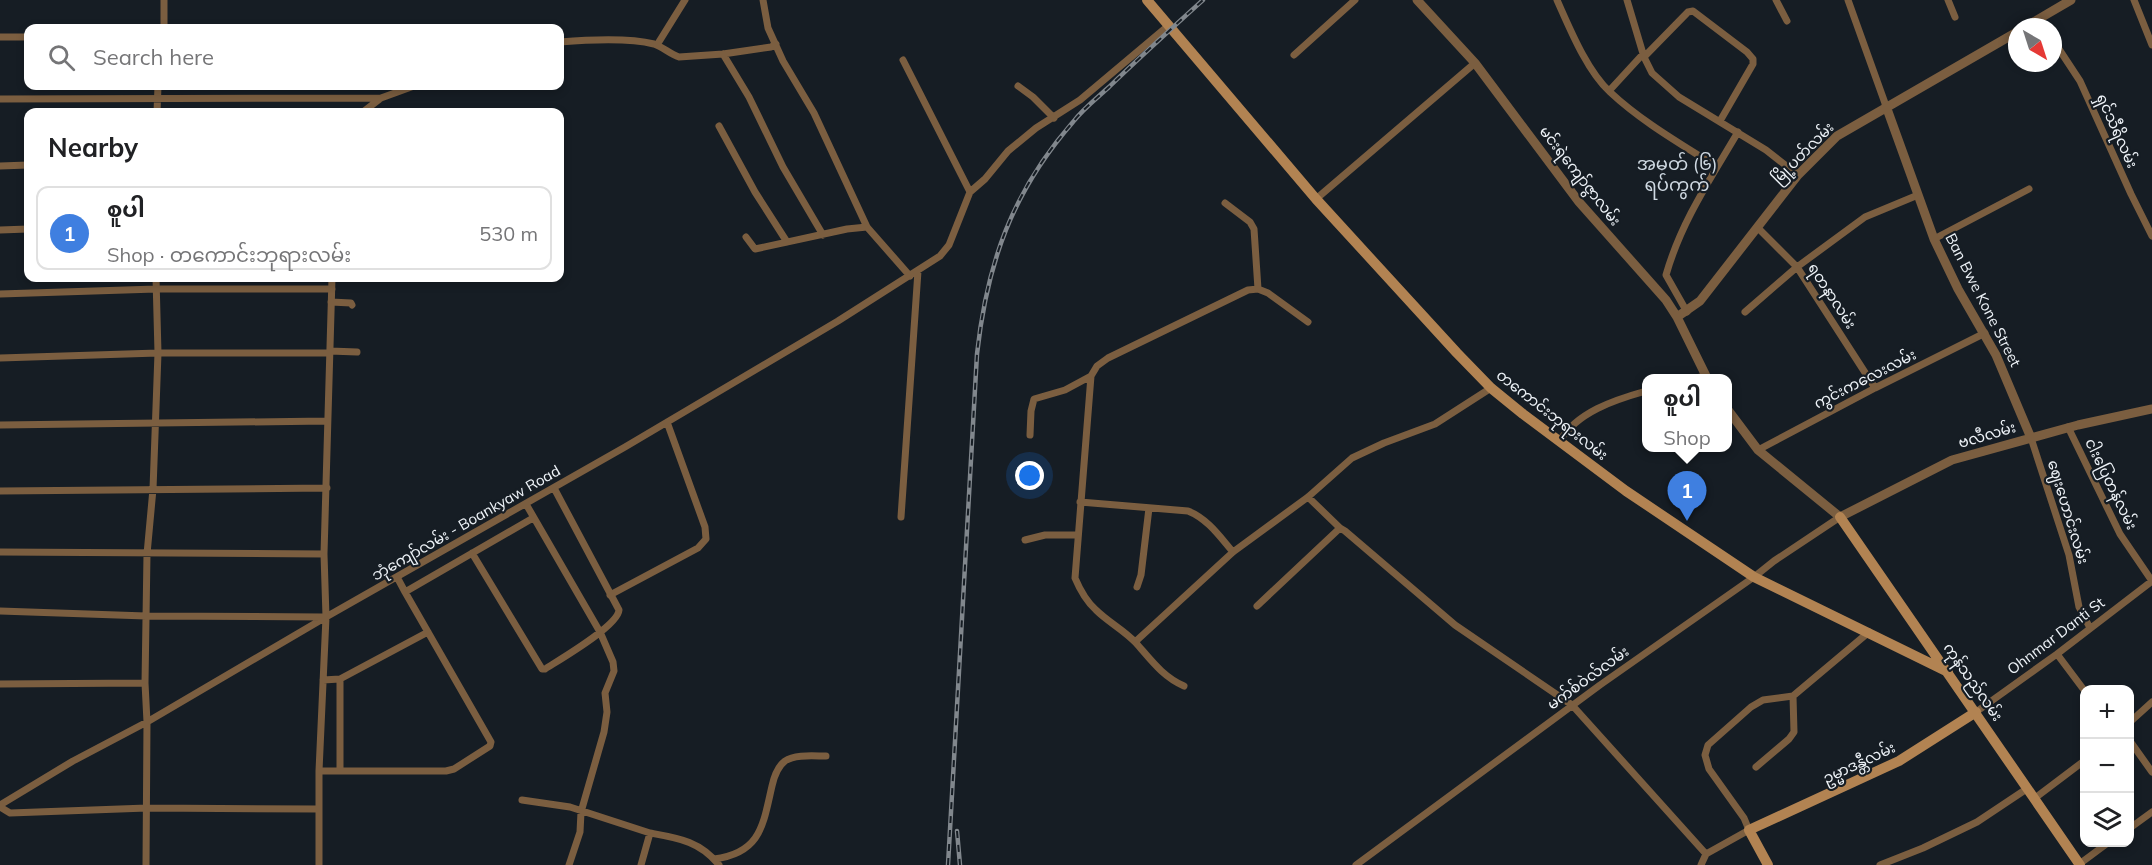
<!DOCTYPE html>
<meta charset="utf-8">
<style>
body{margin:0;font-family:Mulish,"Noto Sans Myanmar",sans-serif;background:#f6f6f6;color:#202124}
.controls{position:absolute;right:18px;bottom:18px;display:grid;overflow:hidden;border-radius:12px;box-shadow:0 3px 9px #0003}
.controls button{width:54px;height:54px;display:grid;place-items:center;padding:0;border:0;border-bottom:2px solid #e0e0e0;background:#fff;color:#202124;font:30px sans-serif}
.compass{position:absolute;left:2008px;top:18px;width:54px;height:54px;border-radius:50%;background:#fff;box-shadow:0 3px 9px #0003;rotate:141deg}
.you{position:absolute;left:1030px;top:476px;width:21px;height:21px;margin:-15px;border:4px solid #fff;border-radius:50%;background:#1a73e8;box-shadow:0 0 0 9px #1a73e833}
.badge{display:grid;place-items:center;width:39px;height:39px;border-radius:50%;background:#111827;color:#fff;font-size:20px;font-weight:700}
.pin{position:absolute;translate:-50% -50px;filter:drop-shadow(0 2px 3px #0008)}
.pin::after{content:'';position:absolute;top:32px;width:21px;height:18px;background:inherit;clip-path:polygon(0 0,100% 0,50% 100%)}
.popup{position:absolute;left:1642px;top:374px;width:90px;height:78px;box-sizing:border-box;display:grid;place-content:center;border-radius:12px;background:#fff;filter:drop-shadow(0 2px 4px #0005);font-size:20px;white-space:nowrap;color:#757577}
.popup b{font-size:22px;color:#202124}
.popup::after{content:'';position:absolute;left:50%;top:100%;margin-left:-12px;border:12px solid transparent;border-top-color:#fff}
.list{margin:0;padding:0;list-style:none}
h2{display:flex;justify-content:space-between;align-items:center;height:78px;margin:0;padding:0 24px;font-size:26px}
h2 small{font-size:20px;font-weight:400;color:#757577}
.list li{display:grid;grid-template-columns:39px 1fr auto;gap:18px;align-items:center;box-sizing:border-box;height:84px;margin:0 12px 12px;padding:0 12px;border:2px solid #e0e0e0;border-radius:12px}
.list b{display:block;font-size:22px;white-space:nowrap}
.list p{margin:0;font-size:20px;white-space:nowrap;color:#757577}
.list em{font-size:20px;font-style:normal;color:#757577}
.icon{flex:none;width:33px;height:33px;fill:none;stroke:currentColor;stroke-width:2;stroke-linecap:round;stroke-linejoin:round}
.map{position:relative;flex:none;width:2152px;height:865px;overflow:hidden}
.search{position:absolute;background:#fff;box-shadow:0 3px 9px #0003;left:24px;top:24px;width:540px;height:66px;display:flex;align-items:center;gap:15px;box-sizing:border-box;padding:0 21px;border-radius:12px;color:#757577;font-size:22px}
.panel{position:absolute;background:#fff;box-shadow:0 3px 9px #0003;left:24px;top:108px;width:540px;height:174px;border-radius:12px}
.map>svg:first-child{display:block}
</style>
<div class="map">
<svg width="2152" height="865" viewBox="0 0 2152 865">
<rect width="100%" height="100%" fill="#161d24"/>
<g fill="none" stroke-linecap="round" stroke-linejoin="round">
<!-- minor -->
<path stroke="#7b5e40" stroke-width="7" d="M763,0L768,28L783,61L814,113L867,227L910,276
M1557,0C1570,29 1587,71 1610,92C1642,122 1681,144 1717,167
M1627,0L1644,57L1652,73L1679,97L1766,150L1798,175
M1776,0L1787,21
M1848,0L1886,106
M1948,0L1955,17
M2134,0L2152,45
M2039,19L2044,27
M164,28V0
M0,37H28
M2053,40L2080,81L2131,194L2152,236
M560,42C585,40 630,38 654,44C663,47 670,54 679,57L723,54L771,47L776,44
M657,45L685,0
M723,54L749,97L783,167L823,235
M1294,55L1355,0
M1644,57L1688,12L1693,11L1747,52L1753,59V64L1720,121
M903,60L970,192
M1018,86L1033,97L1054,118
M1609,91L1643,54
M0,99L381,98
M157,112L158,86
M363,112L381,98L414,86
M719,126L755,192L787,242
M0,166L28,165
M1316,199L1475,63
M1225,203L1250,222L1254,229L1258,289
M1757,227L1797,267L1875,388
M0,230L28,229
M746,237L755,249L847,229L867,227
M1934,239L2029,189
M0,294L156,289H332
M331,302L351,303L352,305
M1687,312L1666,275C1681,222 1711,178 1738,132
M1745,312L1797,267L1865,217L1918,195
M330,351L357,352
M0,358L158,353H330
M1696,378L1706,376
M0,425L327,421
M2068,427L2120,534L2152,581
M1030,435L1031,411L1034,399L1065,390L1091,376
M2031,438L2069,555L2079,607L2090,628
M1559,442C1577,412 1614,400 1646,391
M1758,450L1875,388L1985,333
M0,491L327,488
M1308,497L1340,528
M1080,502L1188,511C1208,519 1220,537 1233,552
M526,504L600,632L613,662L614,671L605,693L607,712L604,732L581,812L580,832L569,865
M901,517L918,271
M1025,540L1045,535H1078
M0,552L324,554
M472,553L542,669H545C559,660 618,626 619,610L554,488
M397,577L405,592
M1137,587L1141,575L1149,508
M610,595L698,548L706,539L705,527L667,422
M1257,606L1340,528L1345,531L1455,625L1572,705L1706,854
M0,611L146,616L323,617
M1135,642L1233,552L1308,497L1352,458L1384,443L1435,424L1491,388
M2057,654L2084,690
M323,680L340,679
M0,684L145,683
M1184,686C1163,677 1151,660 1136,643C1124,630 1108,622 1096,610C1086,601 1080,590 1075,578L1091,376L1097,366L1108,358L1248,290L1258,289L1268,293L1308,322
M1976,712L2057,654L2152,581
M2130,722L2152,702
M2130,741L2152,772
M1756,767L1789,739L1794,732L1793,696
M319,771H446L454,769L490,746L491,742L405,592L533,518
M340,771V679L428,632
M2035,798L2084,761
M522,800L570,807L650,833
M0,805L73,761L147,722L326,617L625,447L838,321L940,256L949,245L970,192L985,179L1008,151L1036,128L1080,100L1168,26
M0,807L10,813L147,808L318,809
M2130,828L2152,812
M714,859C761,853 763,825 772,786C774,777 777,767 785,761C795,754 814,756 826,756
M146,865L147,722L145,683L147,554L153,489L158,353L156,278
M319,865V771L326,617L324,554L332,278
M641,865L650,833C678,838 700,841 719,865
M1356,865L1600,685L1754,577L1774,561L1840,517
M1701,865L1706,854L1749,830L1744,818L1709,769L1705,755L1708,745L1751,707L1763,700L1793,696L1869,632
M1880,865L1923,848L1977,822L2028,788
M2078,865L2109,842"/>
<!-- tertiary -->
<path stroke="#7b5e40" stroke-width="9" d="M1417,0L1475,63L1579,202L1666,300L1677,317L1707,378
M2025,27L2071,0
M1886,106L1934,239L1958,289L1996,355L2031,438
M1677,317L1700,301L1798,175L1837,136L2017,32
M1728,410L1758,450L1840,517L1952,460L2078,425L2152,409"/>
<!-- secondary -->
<path stroke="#b28352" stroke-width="10" d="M1147,0L1316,199L1457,353L1491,388L1523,414L1626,491L1754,577L1948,672
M1840,517L2080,865
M1768,865L1749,830L1899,761L1976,712"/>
<!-- rail casing -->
<g stroke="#81878d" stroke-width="4.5">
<path id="rail" d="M957,831L960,865
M948,865L977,354C987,263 1012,192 1073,122C1083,109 1097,98 1109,87C1140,57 1171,29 1203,0"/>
</g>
<!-- rail -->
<use href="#rail" stroke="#161d24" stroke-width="2" stroke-dasharray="7" stroke-linecap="butt"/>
</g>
<g text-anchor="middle" stroke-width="4.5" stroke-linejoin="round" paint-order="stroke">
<!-- street labels -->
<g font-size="15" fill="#eef3f8" stroke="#161d24">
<text transform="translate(2117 131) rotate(66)" y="5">ရှင်သီရိလမ်း</text>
<text transform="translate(1803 153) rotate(-45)" y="5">မြို့ပတ်လမ်း</text>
<text transform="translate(1580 176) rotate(52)" y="5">မင်းရဲကျော်ဇွာလမ်း</text>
<text transform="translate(1832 296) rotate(57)" y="5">ရတနာလမ်း</text>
<text transform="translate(1983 300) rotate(63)" y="5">Ban Bwe Kone Street</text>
<text transform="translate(1865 379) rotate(-27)" y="5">ကွင်းကလေးလမ်း</text>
<text transform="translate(1552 415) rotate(38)" y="5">တကောင်းဘုရားလမ်း</text>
<text transform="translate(1987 435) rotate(-16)" y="5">ဗလီလမ်း</text>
<text transform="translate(2111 484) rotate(64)" y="5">ငါးပြေတန်လမ်း</text>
<text transform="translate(2068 512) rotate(73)" y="5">ဈေးဟောင်းလမ်း</text>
<text transform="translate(466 523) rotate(-30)" y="5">ဘုံကျော်လမ်း - Boankyaw Road</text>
<text transform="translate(2056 636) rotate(-37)" y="5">Ohnmar Danti St</text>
<text transform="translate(1588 678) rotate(-36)" y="5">မက်စ်ဝဲလ်လမ်း</text>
<text transform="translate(1973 682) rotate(55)" y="5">ကုန်သည်လမ်း</text>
<text transform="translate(1859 763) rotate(-25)" y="5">ဥမ္မာဒန္တီလမ်း</text>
</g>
<!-- quarter labels -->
<g font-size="18" fill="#cfd9e2" stroke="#161d24">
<text x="1677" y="170">အမှတ် (၆)<tspan x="1677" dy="21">ရပ်ကွက်</tspan></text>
</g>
</g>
</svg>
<div class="controls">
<button>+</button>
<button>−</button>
<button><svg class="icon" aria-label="layers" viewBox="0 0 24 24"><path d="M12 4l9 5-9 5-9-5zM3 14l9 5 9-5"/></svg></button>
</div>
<svg class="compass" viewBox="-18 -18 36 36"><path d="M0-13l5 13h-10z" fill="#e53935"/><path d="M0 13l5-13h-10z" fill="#757577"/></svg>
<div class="you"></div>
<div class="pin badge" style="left:1687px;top:521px;background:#3f7fe0">1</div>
<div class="popup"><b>စူပါ</b>Shop</div>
<div class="search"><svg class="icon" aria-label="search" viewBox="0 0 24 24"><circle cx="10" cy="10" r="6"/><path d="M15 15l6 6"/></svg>Search here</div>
<section class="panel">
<h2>Nearby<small></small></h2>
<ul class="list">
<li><span class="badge" style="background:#3f7fe0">1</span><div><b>စူပါ</b><p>Shop · တကောင်းဘုရားလမ်း</p></div><em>530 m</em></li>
</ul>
</section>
</div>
